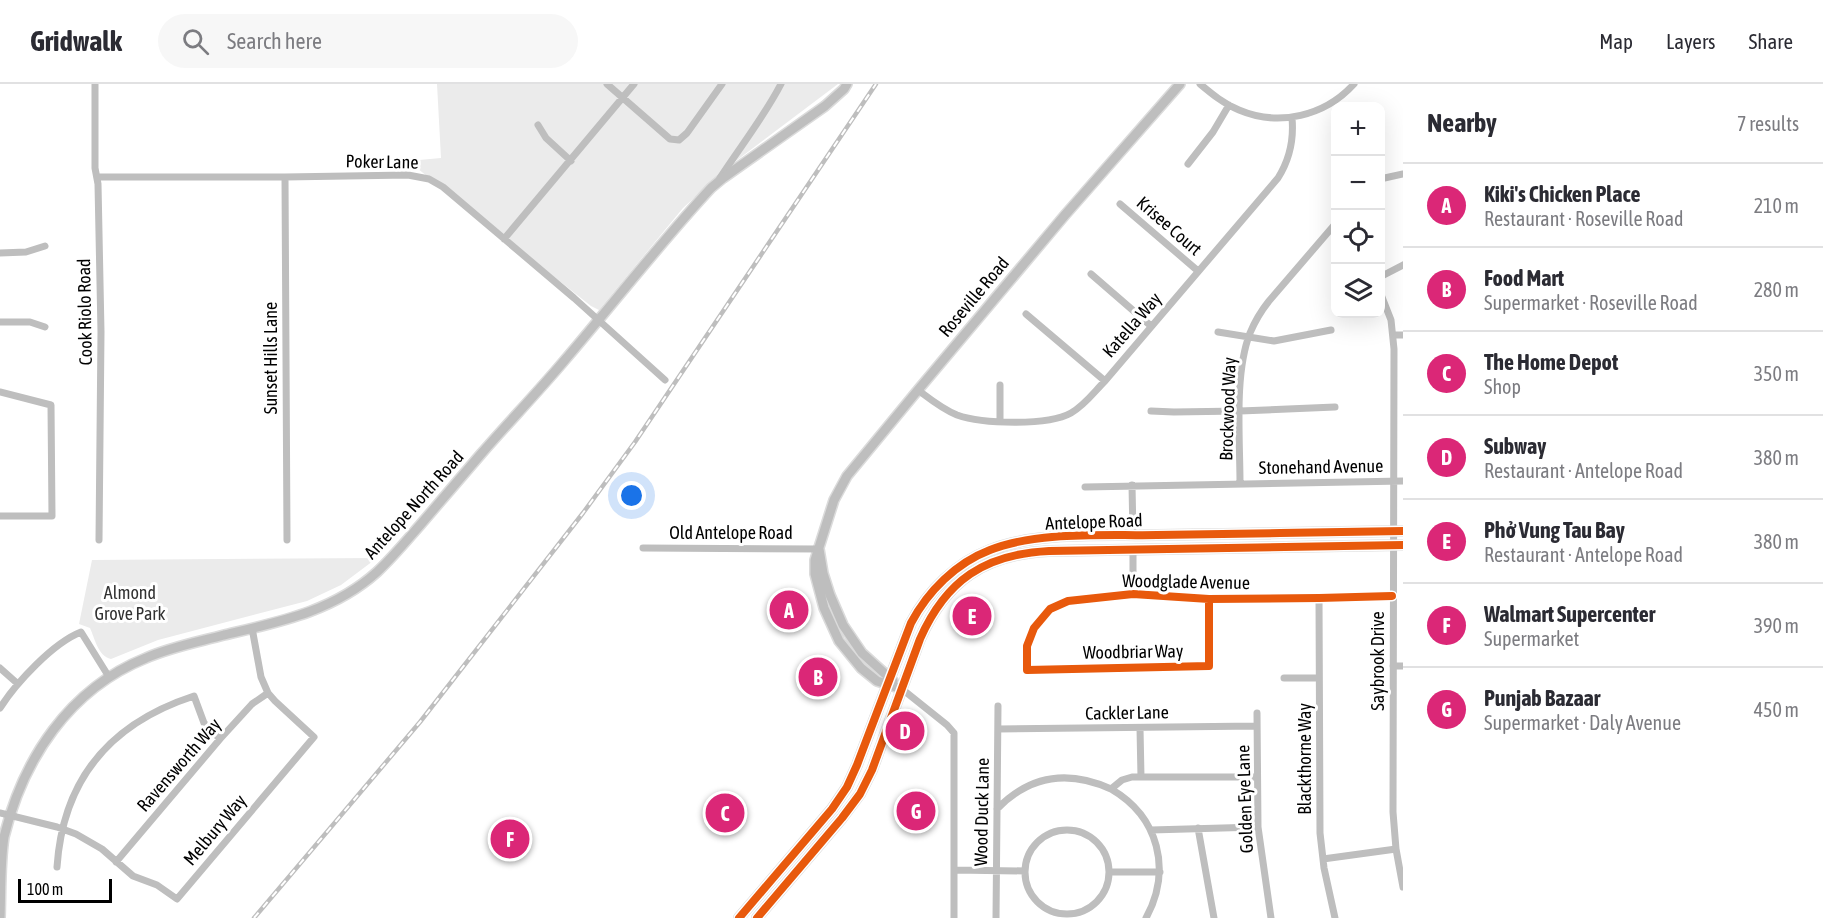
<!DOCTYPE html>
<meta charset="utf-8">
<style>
body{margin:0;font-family:"Asap Condensed",sans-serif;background:#f7f7f7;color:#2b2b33}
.controls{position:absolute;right:18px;top:18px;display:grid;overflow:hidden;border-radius:12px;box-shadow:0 6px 24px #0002}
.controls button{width:54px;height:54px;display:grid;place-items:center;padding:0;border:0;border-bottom:2px solid #e1e1e2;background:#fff;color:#2b2b33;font:30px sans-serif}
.scale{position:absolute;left:18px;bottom:15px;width:94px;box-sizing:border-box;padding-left:6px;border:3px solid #000;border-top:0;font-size:16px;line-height:21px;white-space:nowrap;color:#000;-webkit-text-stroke:4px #fff;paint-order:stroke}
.you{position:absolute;left:632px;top:412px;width:21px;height:21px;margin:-15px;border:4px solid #fff;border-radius:50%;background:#1a73e8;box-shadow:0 0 0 9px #1a73e833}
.badge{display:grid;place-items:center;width:39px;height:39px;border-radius:50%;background:#db2777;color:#fff;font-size:20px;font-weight:700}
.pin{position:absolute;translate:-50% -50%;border:3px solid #fff;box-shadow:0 2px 6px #0006}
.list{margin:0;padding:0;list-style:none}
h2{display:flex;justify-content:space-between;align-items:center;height:78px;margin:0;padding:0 24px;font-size:26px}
h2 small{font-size:20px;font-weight:400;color:#7c7c81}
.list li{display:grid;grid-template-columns:39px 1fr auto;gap:18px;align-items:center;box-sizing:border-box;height:84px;padding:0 24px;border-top:2px solid #e1e1e2}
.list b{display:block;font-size:22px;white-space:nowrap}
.list p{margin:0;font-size:20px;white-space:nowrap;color:#7c7c81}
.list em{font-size:20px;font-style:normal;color:#7c7c81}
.icon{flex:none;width:33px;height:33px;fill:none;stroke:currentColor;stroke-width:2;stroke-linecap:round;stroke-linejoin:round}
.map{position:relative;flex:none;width:1403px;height:834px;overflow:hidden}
header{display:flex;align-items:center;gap:36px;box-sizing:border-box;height:84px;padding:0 30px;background:#fff;border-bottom:2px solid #e1e1e2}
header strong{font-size:28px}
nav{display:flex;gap:33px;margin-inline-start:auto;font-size:21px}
.search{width:420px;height:54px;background:#f7f7f7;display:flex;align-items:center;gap:15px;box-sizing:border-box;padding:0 21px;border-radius:33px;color:#7c7c81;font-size:22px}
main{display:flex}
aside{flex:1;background:#fff}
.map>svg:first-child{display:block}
</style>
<header>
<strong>Gridwalk</strong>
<div class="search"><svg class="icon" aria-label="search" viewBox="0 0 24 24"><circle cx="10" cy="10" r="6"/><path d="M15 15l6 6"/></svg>Search here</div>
<nav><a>Map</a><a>Layers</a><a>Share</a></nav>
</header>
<main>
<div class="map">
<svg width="1403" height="834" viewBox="0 0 1403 834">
<rect width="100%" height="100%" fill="#fff"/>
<!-- green -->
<path fill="#ebebeb" d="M437,0H838L728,83L683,124L599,226L591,222L408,77L441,74Z
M377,474L341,501L307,517L158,556L111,575C98,572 95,555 90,544L79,540L92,476Z"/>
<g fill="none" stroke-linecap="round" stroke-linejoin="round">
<!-- major casing -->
<g stroke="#dbdbdb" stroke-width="12">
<path id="major" d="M819,465L823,489L830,511L843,541L862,569L893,597
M902,605L877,597L861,584L839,557L824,524L815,490V476L834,416L847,392L918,306L1065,131L1180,0
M0,834C1,808 0,779 4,753C23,675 69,605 146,574C171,563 198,558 224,551C279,538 334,527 377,488C393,473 407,456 421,440C441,417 461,393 481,370C508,339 537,309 564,277C613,220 660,159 711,104L723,94L825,22L844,5L847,0
M739,834L832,725L847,703L857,681L911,539C928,507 956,479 990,466C1038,447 1105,452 1157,451C1239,450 1321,448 1403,447
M757,834L842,734L860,710L872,686L920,555C946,496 985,470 1049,467L1403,461"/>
</g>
<!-- minor -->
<path stroke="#bebebe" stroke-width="7" d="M95,0V84L98,100L101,248L99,456
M607,0L670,55L679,56L687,49L722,0
M1200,0C1212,10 1224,20 1239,26C1279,43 1325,32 1354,0
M538,41L546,54L571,77
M1188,80L1213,48L1229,21
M97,93H285L408,91L429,95L443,103L574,214L665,296
M285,93L287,456
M720,94C740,63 764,33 781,0
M1380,95L1403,90
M1120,120L1198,187
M504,155L634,0
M0,169L26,168L45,162
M1091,190L1151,242
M1380,193L1403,181
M1380,208L1391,236L1394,265L1393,728L1396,765L1403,803
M1026,230L1105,297
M0,238H30L45,243
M1218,248L1274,257L1331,246
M1393,251H1403
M918,306C930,315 942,325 957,331C982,340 1048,342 1071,329C1085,321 1094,308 1105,297L1278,94C1290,75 1294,56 1292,34
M0,308L51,321L52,432H0
M1151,327L1174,328L1240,327L1335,323
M1000,337V301
M1240,399C1240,354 1234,290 1250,249C1255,237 1261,227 1269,217L1336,139
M1132,401L1133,451
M1085,403L1403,397
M643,464L819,465
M1133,465V510
M1319,514L1320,749L1324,784L1335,834
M1209,515V582L1027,586V562L1034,544L1050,525L1068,517L1133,510L1209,515L1319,514L1392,512
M1393,582H1403
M0,584L18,600
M1284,594H1319
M902,605L947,641L954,649V834
M0,624C16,599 53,559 81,548L109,593
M1257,629L1258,743L1271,834
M1140,644L1141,693
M998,645L1257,642
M1111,705C1159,733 1172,786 1146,834
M997,725C1030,691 1069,686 1111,705L1122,696L1132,693H1257
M0,729L57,743L76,750L102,765L133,792L157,801L177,815L314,653L275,617L268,609L261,593L252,544
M1198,744L1214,834
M1151,746L1258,743
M1025 788a42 42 0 1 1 84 0a42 42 0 1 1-84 0Z
M1323,775L1396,765
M116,778L220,655L252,620L268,609
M57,783C63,694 111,639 194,612L204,639L220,655
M955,786L1025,787
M1109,788H1160
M996,834L998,622"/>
<!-- major -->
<use href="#major" stroke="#bebebe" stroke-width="9"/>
<!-- rail casing -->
<g stroke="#bebebe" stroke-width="4.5">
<path id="rail" d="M254,834L420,638L583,429L635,358L876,0"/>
</g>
<!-- rail -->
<use href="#rail" stroke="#fff" stroke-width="2" stroke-dasharray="7" stroke-linecap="butt"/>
<!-- cycleway casing -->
<g stroke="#fff" stroke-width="11">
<path id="cycleway" d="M1209,515V582L1027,586V562L1034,544L1050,525L1068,517L1133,510L1209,515L1319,514L1392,512
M739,834L832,725L847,703L857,681L911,539C928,507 956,479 990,466C1038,447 1105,452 1157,451C1239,450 1321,448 1403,447
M757,834L842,734L860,710L872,686L920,555C946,496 985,470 1049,467L1403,461"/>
</g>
<!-- cycleway -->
<use href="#cycleway" stroke="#e8590c" stroke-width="8"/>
</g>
<g text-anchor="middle" stroke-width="6" stroke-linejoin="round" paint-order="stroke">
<!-- street labels -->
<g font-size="18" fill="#000" stroke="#fff">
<text transform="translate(382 78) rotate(1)" y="6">Poker Lane</text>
<text transform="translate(1169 142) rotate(41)" y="6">Krisee Court</text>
<text transform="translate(974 213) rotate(-50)" y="6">Roseville Road</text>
<text transform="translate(85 228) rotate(-91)" y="6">Cook Riolo Road</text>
<text transform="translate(1132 241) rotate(-49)" y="6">Katella Way</text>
<text transform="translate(271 274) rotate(-90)" y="6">Sunset Hills Lane</text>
<text transform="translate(1228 325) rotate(-88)" y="6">Brockwood Way</text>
<text transform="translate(1321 383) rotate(-1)" y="6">Stonehand Avenue</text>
<text transform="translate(414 421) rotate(-48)" y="6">Antelope North Road</text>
<text transform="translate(1094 438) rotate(-2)" y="6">Antelope Road</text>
<text x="731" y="455">Old Antelope Road</text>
<text transform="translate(1186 498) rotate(1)" y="6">Woodglade Avenue</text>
<text transform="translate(1133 568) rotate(-1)" y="6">Woodbriar Way</text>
<text transform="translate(1378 577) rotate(-90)" y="6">Saybrook Drive</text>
<text transform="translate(1127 629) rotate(-1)" y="6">Cackler Lane</text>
<text transform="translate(1305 675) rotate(-90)" y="6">Blackthorne Way</text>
<text transform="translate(179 681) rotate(-49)" y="6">Ravensworth Way</text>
<text transform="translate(1245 715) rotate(-92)" y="6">Golden Eye Lane</text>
<text transform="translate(982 728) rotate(-89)" y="6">Wood Duck Lane</text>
<text transform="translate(215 746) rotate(-50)" y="6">Melbury Way</text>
</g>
<!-- park labels -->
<g font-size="18" fill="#313131" stroke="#fff">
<text x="130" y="515">Almond<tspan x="130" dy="21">Grove Park</tspan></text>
</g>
</g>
</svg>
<div class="controls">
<button>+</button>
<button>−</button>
<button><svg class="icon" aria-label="locate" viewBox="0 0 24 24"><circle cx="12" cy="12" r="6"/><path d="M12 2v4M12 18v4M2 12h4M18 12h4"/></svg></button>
<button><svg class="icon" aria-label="layers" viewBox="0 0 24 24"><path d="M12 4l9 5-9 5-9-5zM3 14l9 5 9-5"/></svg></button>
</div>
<div class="scale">100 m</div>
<div class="you"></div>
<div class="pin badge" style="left:789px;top:526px">A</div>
<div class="pin badge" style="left:818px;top:593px">B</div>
<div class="pin badge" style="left:725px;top:729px">C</div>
<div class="pin badge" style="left:905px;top:647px">D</div>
<div class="pin badge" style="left:972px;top:532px">E</div>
<div class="pin badge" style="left:510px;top:755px">F</div>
<div class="pin badge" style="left:916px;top:727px">G</div>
</div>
<aside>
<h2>Nearby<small>7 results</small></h2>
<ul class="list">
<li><span class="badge">A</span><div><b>Kiki's Chicken Place</b><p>Restaurant · Roseville Road</p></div><em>210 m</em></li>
<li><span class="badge">B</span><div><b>Food Mart</b><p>Supermarket · Roseville Road</p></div><em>280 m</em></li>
<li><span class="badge">C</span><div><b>The Home Depot</b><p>Shop</p></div><em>350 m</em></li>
<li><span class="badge">D</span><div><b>Subway</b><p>Restaurant · Antelope Road</p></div><em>380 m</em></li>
<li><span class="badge">E</span><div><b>Phở Vung Tau Bay</b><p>Restaurant · Antelope Road</p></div><em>380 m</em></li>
<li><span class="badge">F</span><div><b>Walmart Supercenter</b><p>Supermarket</p></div><em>390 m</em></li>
<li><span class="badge">G</span><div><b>Punjab Bazaar</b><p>Supermarket · Daly Avenue</p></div><em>450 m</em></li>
</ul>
</aside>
</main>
